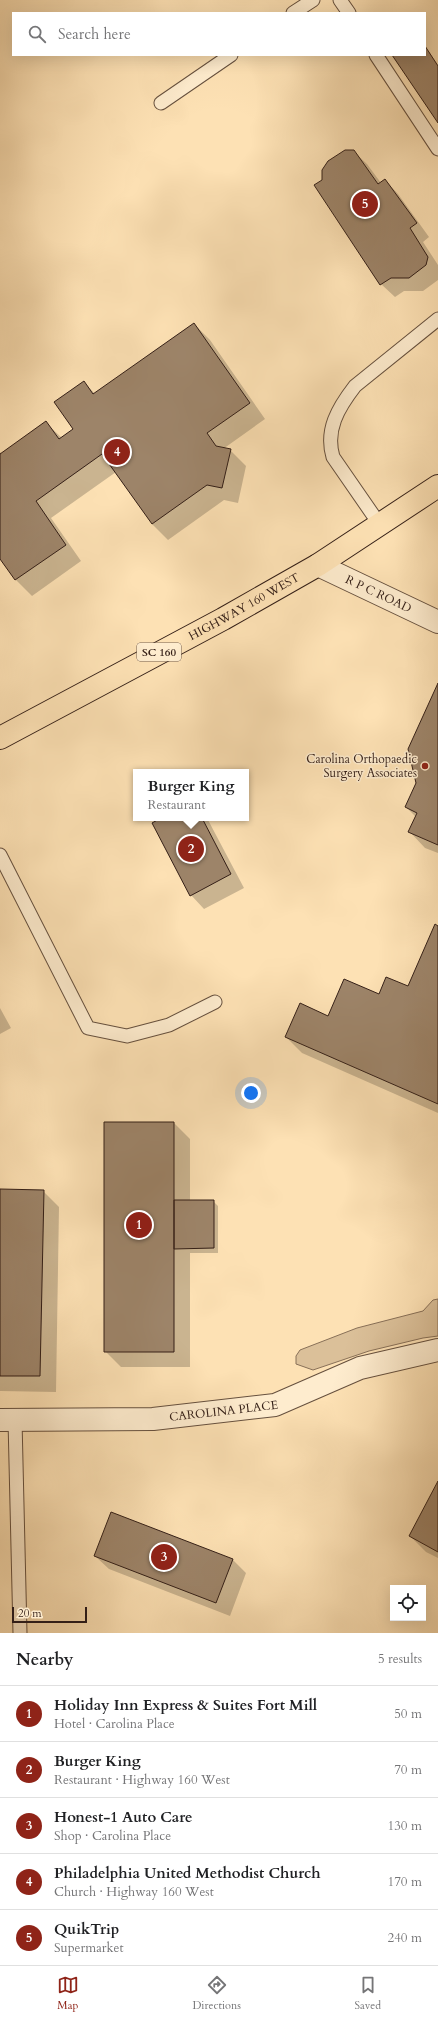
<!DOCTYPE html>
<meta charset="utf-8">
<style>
body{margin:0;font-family:Cardo,serif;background:#f6f6f6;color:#202124}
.controls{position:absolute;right:12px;bottom:12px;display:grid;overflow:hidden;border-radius:0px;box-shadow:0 4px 16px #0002}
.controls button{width:36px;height:36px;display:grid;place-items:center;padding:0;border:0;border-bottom:1px solid #e0e0e0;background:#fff;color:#202124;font:20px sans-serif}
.scale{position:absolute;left:12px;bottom:10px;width:75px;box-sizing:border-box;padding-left:4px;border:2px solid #341f17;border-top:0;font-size:11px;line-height:14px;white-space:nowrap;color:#341f17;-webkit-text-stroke:3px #feecce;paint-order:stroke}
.you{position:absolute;left:251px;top:1093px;width:14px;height:14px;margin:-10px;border:3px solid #fff;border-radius:50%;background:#1a73e8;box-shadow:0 0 0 6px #1a73e833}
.badge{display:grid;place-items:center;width:26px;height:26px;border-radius:50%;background:#8f2418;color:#fff;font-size:13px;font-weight:700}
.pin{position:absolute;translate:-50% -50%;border:2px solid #fff;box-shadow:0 1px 4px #0006}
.popup{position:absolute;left:133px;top:769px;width:116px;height:52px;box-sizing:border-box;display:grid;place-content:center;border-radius:0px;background:#fff;filter:drop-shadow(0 1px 3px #0005);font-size:13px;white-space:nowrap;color:#757577}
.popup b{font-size:15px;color:#202124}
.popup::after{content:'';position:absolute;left:50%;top:100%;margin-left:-8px;border:8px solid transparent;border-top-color:#fff}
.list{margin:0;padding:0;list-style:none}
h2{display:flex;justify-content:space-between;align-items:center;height:52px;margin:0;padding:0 16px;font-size:17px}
h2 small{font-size:13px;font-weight:400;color:#757577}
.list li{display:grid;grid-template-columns:26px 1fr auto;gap:12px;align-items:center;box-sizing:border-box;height:56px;padding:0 16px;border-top:1px solid #e0e0e0}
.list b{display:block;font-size:15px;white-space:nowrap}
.list p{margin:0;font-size:13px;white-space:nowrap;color:#757577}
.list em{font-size:13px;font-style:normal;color:#757577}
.icon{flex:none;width:22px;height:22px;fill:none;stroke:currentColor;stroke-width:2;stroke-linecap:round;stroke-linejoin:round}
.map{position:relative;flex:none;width:438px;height:1633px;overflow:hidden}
.search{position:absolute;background:#fff;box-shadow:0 4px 16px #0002;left:12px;right:12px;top:12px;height:44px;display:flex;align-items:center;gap:10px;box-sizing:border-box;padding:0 14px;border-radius:0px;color:#757577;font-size:15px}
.sheet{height:332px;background:#fff}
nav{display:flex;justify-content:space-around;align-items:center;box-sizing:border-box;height:56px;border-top:1px solid #e0e0e0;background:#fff;font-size:11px;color:#757577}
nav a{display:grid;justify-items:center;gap:2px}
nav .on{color:#8f2418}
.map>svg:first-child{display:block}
</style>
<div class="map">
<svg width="438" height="1633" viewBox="0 0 438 1633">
<rect width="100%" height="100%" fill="#fde1b4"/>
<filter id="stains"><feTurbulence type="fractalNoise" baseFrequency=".005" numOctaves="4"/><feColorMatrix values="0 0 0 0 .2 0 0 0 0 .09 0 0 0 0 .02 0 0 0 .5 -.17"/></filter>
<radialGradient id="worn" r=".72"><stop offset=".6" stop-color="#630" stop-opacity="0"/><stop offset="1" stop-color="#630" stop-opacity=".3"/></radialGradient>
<!-- green -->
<path fill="#dbc099" stroke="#887058" d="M438,1299V1336L423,1338L369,1351L313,1370L296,1364V1356L300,1350L357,1328L423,1311L433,1300Z"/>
<!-- shadow -->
<path fill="#0003" d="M425,46L438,65V121L393,55H425Z
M353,151L367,164L381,183L385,180L398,194L429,237L423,242L438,265V280L423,291H404L395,297L381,284L323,181Z
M194,324L210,340L265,419L223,449L230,450L246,466L238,503L224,500L168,540L152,524L116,472L51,518L81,561L32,596L16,580L0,557V452L2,454L46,423L62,438L74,429L84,382L95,394Z
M438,686V853L425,848L409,831L416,817L406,807L417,784Z
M163,818H207L244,888L204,909L191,895Z
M438,927V1113L302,1053L286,1037L379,996L409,987Z
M0,1008L11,1028L0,1034Z
M174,1123L190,1139V1201H213L218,1206V1253H190V1367H121L105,1351Z
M0,1190L43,1191L59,1207L56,1392L0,1391Z
M438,1484V1558L426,1552L410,1536Z
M95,1556L233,1560L246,1573L230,1616L109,1569Z"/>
<!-- building -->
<path fill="#9d8469" stroke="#341f17" d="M425,46L438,66V123L392,55H425Z
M345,150H354L378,184L385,179L417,223L410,228L428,257L426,265L409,278H391L380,285L314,185L322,180V170L328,161Z
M194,323L250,403L207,433L216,446L231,449L222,488L207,485L152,524L102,454L36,501L66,545L15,580L0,559V454L46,421L59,439L73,429L54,402L84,381L93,394Z
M438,683V845L408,832L417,813L405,807L416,783L408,749Z
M161,818H202L231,874L190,896L152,823Z
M435,924L438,926V1104L285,1037L300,1003L328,1016L344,979L379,994L386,977L408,986Z
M104,1122H174V1352H104Z
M0,1189L44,1190L40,1376H0Z
M174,1200H214V1248L174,1249Z
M438,1481V1552L409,1536Z
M111,1512L233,1559L216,1603L94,1556Z"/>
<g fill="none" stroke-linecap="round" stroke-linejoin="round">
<!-- lane casing -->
<g stroke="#66503e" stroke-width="15">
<path id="lane" d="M340,0L349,13
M293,13L313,0
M376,55L438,149
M161,103L231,55
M380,525L333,457C325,430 338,408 355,386L438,319
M0,855L88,1028L127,1036L169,1025L215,1002
M15,1420L20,1633"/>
</g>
<!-- street casing -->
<g stroke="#66503e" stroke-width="24">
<g id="street">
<path id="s1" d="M318,565L438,622"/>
<path id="s2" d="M0,1420L153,1419L275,1405L360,1368L438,1350"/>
</g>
</g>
<!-- primary casing -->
<g stroke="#341f17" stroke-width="24">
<g id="primary">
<path id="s3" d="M0,738L223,619L318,565L438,486"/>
</g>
</g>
<!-- lane -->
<use href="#lane" stroke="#feecce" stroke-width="13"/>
<!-- street -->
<use href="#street" stroke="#feecce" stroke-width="22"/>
<!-- primary -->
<use href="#primary" stroke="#fde1b4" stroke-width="22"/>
</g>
<!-- markers -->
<circle fill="#8f2418" stroke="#feecce" stroke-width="1.5" cx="425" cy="766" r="4"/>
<g text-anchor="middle" stroke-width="3" stroke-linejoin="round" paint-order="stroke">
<!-- shield labels -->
<rect fill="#feecce" stroke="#715c4e" stroke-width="1" x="137" y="643" width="44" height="18" rx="3"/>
<g font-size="11" font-weight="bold" fill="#341f17">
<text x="159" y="656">SC 160</text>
</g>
<!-- street labels -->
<g font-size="12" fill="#341f17" stroke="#feecce">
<text dy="4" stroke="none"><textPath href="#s1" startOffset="67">R P C ROAD</textPath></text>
<text dy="4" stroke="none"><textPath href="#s3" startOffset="277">HIGHWAY 160 WEST</textPath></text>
<text dy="4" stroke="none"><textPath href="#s2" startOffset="224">CAROLINA PLACE</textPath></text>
</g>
<!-- poi labels -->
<g font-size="12" fill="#341f17" stroke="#feecce" text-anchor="end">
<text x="417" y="763">Carolina Orthopaedic<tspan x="417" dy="14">Surgery Associates</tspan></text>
</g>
</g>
<rect width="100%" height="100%" filter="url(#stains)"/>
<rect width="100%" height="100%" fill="url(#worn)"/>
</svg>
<div class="controls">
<button><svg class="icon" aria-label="locate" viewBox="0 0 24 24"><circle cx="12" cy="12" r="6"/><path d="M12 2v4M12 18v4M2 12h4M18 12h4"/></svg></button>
</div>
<div class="scale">20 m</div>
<div class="you"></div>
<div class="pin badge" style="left:139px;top:1225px">1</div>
<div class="pin badge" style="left:191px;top:849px">2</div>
<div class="popup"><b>Burger King</b>Restaurant</div>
<div class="pin badge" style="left:164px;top:1557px">3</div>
<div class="pin badge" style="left:117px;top:452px">4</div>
<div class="pin badge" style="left:365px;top:204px">5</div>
<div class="search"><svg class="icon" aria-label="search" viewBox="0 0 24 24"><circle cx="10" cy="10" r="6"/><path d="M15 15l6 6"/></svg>Search here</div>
</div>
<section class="sheet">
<h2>Nearby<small>5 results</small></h2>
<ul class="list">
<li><span class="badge">1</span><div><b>Holiday Inn Express &amp; Suites Fort Mill</b><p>Hotel · Carolina Place</p></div><em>50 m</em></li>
<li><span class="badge">2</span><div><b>Burger King</b><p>Restaurant · Highway 160 West</p></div><em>70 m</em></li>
<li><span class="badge">3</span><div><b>Honest-1 Auto Care</b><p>Shop · Carolina Place</p></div><em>130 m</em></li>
<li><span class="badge">4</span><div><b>Philadelphia United Methodist Church</b><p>Church · Highway 160 West</p></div><em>170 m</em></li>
<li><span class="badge">5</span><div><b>QuikTrip</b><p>Supermarket</p></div><em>240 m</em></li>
</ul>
</section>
<nav>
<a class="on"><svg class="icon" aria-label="map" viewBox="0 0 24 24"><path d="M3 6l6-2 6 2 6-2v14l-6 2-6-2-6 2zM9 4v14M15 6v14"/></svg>Map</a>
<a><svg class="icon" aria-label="directions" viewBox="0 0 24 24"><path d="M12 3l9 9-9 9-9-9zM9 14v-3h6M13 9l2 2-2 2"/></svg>Directions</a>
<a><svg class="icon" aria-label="saved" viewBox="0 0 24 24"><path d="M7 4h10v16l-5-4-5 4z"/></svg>Saved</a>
</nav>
